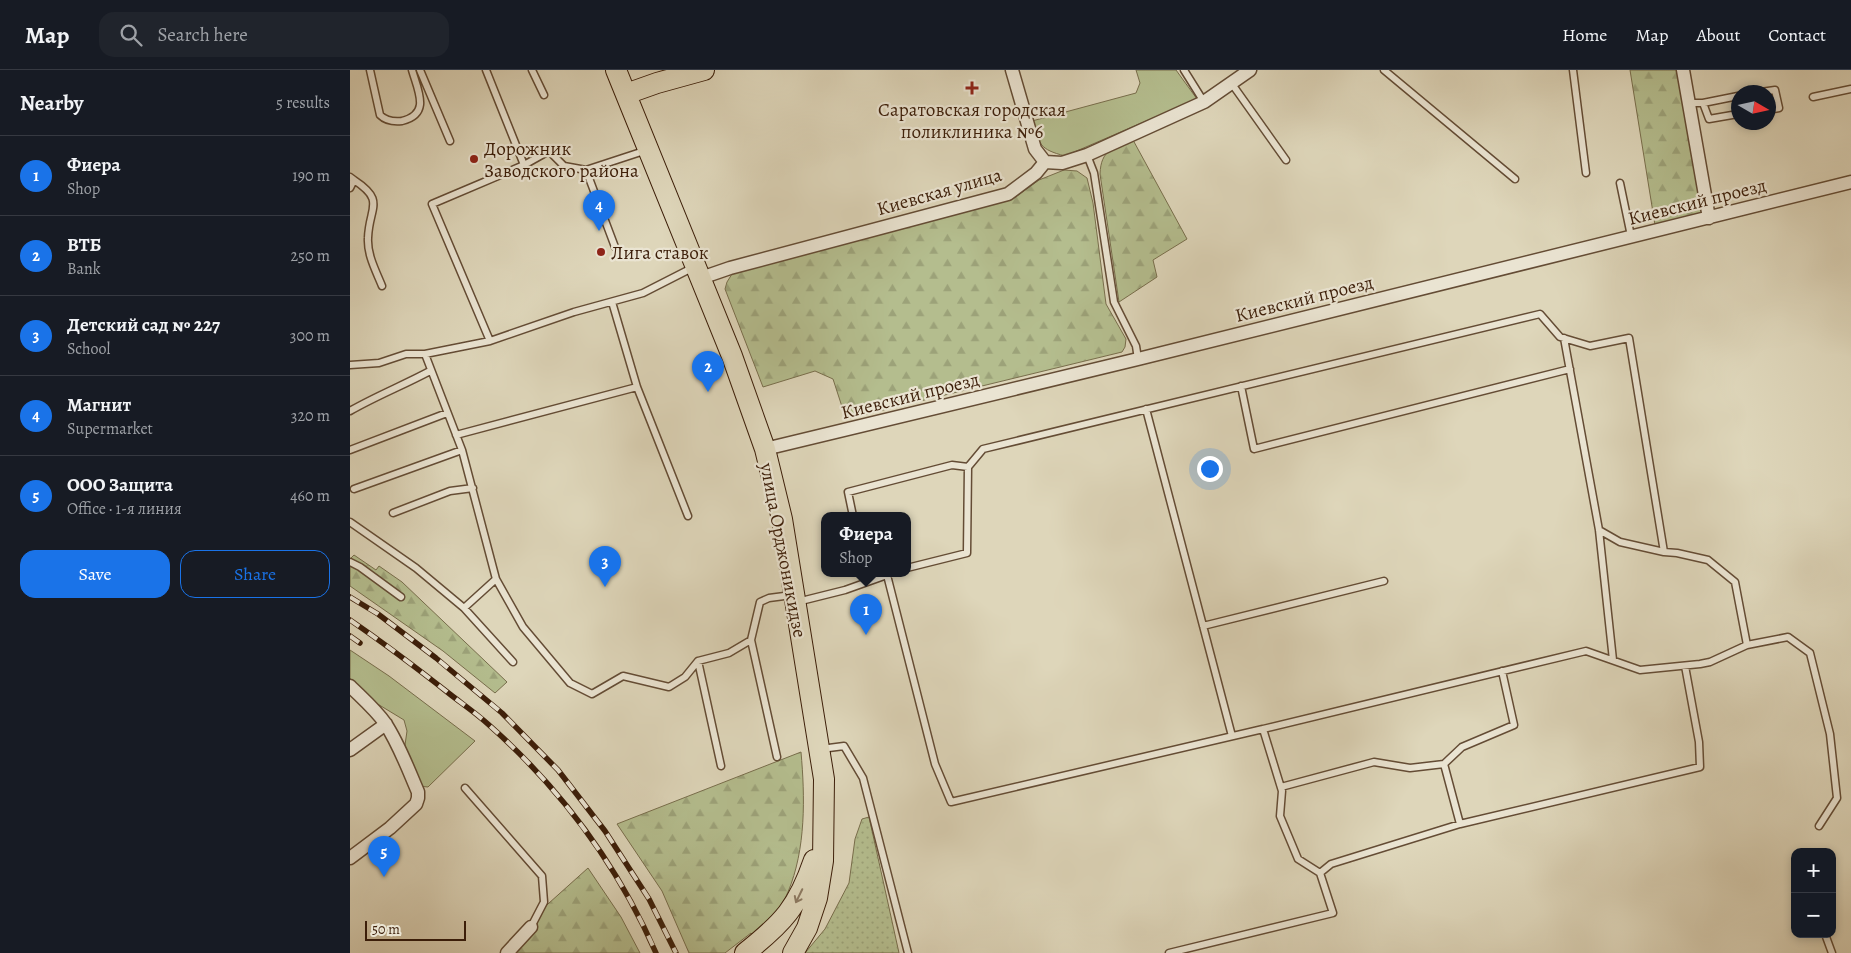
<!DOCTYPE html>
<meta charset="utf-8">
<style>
body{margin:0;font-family:Alegreya,serif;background:#20242c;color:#f1f3f6}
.controls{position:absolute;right:15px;bottom:15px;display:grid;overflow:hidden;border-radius:10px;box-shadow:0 2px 8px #0003}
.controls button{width:45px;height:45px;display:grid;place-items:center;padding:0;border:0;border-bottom:1px solid #363941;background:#171b24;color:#f1f3f6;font:25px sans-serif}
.compass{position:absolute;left:1381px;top:15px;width:45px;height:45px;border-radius:50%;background:#171b24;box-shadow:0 2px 8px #0003;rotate:99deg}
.scale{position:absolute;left:15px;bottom:12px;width:101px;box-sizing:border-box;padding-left:5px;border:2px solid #3c1e09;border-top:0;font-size:14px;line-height:18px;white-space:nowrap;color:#3c1e09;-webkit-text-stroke:4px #eae4d2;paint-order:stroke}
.you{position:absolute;left:859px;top:398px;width:18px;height:18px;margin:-12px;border:4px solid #fff;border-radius:50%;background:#1a73e8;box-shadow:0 0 0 8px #1a73e833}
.badge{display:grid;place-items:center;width:32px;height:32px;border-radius:50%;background:#1a73e8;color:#fff;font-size:16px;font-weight:700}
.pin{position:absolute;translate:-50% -41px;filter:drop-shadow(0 1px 2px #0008)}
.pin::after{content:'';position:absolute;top:26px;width:18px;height:15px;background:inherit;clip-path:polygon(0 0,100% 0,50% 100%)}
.popup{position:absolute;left:471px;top:442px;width:90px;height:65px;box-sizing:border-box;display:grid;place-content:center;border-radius:10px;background:#171b24;filter:drop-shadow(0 1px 4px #0005);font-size:16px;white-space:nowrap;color:#9ea1a6}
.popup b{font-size:19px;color:#f1f3f6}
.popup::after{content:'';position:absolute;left:50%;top:100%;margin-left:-10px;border:10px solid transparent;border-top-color:#171b24}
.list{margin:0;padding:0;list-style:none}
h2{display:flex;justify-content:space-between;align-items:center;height:65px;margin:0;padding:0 20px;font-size:21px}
h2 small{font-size:16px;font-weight:400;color:#9ea1a6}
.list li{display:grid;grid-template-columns:32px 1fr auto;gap:15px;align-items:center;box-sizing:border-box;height:80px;padding:0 20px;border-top:1px solid #363941}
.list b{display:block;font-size:19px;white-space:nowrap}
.list p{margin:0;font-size:16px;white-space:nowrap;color:#9ea1a6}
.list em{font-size:16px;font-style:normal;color:#9ea1a6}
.actions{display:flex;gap:10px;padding:15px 20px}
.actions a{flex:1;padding:11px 0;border:1px solid #1a73e8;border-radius:15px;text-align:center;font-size:18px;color:#1a73e8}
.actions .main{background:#1a73e8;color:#fff}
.icon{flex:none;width:28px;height:28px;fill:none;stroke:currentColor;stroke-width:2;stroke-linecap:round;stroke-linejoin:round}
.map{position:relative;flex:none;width:1501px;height:883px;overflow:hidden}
header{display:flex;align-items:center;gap:30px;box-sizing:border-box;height:70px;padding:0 25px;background:#171b24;border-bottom:1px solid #363941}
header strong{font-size:24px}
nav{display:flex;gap:28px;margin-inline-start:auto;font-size:18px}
.search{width:350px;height:45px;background:#20242c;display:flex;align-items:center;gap:12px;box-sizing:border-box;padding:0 18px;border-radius:15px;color:#9ea1a6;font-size:19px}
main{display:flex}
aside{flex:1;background:#171b24}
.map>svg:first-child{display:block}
</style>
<header>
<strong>Map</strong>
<div class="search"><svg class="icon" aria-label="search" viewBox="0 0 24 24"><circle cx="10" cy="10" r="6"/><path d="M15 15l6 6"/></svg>Search here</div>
<nav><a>Home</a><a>Map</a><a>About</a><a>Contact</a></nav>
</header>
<main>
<aside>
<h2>Nearby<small>5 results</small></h2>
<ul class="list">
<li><span class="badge">1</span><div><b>Фиера</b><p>Shop</p></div><em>190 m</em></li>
<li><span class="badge">2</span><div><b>ВТБ</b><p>Bank</p></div><em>250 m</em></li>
<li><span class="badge">3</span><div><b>Детский сад № 227</b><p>School</p></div><em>300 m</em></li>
<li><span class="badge">4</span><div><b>Магнит</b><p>Supermarket</p></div><em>320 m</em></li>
<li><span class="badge">5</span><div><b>ООО Защита</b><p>Office · 1-я линия</p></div><em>460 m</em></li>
</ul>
<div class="actions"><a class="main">Save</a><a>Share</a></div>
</aside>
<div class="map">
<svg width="1501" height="883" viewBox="0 0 1501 883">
<defs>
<pattern id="forest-firs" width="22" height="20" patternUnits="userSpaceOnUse" patternTransform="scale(1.25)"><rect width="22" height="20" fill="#b4bd8e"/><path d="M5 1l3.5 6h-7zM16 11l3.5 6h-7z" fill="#9ca279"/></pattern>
<pattern id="park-dots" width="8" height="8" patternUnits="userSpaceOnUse" patternTransform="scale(1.25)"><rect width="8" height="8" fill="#b4bd8e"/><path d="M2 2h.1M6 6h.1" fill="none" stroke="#9ca279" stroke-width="1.8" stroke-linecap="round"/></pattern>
</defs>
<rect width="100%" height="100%" fill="#ded6ba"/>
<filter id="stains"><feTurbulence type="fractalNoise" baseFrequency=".004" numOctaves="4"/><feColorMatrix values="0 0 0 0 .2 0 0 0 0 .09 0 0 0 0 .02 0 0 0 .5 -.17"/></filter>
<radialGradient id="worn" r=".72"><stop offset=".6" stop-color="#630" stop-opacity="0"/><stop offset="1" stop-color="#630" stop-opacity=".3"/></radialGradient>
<!-- grass -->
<path fill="#b4bd8e" stroke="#786e4c" d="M786,0H826L847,29L715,86C689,79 690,75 682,51L786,23L790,13Z
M0,580L39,606L125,671L78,717L68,716L54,682L57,661L54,650L21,630L0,608Z"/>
<!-- forest -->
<path fill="url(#forest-firs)" stroke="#786e4c" d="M1280,0H1330L1352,136L1351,142L1347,145L1305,155Z
M783,70L837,169L803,190L807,207L769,232L750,104C751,79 763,79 783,70Z
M714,100L727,101L737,108L743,133L756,234L776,269L775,277L772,282L496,349L483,309L465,301L413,317L375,219L377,212L382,204L664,128L689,110Z
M4,485L26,500L29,496L52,512L157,612L145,623L93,581L0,516V489Z
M451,682C455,727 456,779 438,822C431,839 417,854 404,868L401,863L375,883H339L312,821L267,754Z
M238,798L271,847L290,883H162L179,851Z"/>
<!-- park -->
<path fill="url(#park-dots)" stroke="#786e4c" d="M519,747L549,883H455L475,859L499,813L505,769L512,749Z"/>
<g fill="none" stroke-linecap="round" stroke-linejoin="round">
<!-- service casing -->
<g stroke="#644c35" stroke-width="9">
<path id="service" d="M20,0L30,45C36,51 43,52 52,51C81,44 68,21 62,0
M70,0L100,71
M136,0L174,95L82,134L140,271
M182,0L194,25
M834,0L854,32
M1034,0L1165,109
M1223,0L1236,103
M882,14L936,90
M1411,22L1425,20L1429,38L1418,40
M1463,27L1501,19
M1339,33H1353L1388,26
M1353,33L1359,49L1388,44
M737,85L744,103L764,232L786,276L788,289
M174,95L199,81L214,96L236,100L265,177
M236,100L297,80
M0,107L4,110L0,118
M4,110C36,131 19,137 18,168C17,185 26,201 32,216
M1270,113L1281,166
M262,232L287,317L338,446
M1214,268L1249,460L1263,590
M75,284L112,380L146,509L173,557L220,613L242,624L273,606L319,617L335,607L348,591L379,583L401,570L410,532L419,528L442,525
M0,295L29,293L56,284H75L140,271L224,242L293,223L342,198
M891,316L904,379L1220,299
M796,339L882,666
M0,341C26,326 54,315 80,301
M106,365L287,317
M0,380L97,343
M4,419L112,380
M43,443L100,421L123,418
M503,446L498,422L602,395L618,397
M0,452L66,498L114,538L163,592
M1249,460L1270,472L1314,482
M0,492L10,497L51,527
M557,498L617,483L618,397L633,379L1190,244L1210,267L1240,276L1279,268L1314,482L1327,483L1358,490L1385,512L1397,575L1438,567L1460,583L1480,664L1487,728L1469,756
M515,504L516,512
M539,504L537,505L585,694L601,732L913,659L932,721L930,746L948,789L970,803L983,843L819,883
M447,532L495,520L537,505
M114,538L146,509
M853,556L1034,511
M401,570L427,687
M348,591L371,696
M913,659L1236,581L1290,600L1350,594L1360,592L1397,575
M471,679L494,676L513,708L558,883
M1094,694L1110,754L1350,697L1349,672L1335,596
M931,717L1024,692L1060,698L1094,694L1112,677L1164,655L1152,601
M115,718L192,806L194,832L181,857
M970,803L981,794L1110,754
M1475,864L1482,883"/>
</g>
<!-- minor casing -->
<g stroke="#644c35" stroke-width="15">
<path id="minor" d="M662,0L685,79L695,92
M1333,0L1359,148
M351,208L380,198L658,124L686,103L695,92L712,93L737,85L854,32L900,0
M415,379L788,289L1501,112
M0,616C12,628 25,639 35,653C49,674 58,699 68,722V728L66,734L40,758L0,788
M0,680L36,654
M157,883L181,857"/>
</g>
<!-- primary casing -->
<g stroke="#3c1e09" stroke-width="22">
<path id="primary" d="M266,0L382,286L415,379L432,449L474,709L473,791L467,828L457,858L443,883
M276,24L307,13L354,0
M395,883C433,853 448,837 464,790"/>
</g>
<!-- service -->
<use href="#service" stroke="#eae4d2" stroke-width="6"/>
<!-- minor -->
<use href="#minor" stroke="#eae4d2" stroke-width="12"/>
<!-- primary -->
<use href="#primary" stroke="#ded6ba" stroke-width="20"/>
<!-- rail casing -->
<g stroke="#3c1e09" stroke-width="5.5">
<path id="rail" d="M0,527L28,544L86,588L152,643L208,700L255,761L299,829L326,883
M0,550C35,574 68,599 101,625C114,635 127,644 139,655C210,718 268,796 306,883
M0,566L10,573"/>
</g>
<!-- rail -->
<use href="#rail" stroke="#eae4d2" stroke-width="4" stroke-dasharray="11" stroke-linecap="butt"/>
</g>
<!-- one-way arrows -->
<defs><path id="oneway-shaft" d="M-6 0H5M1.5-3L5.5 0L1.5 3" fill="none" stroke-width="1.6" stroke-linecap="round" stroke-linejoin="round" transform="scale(1.25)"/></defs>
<use stroke="#8d7a62" href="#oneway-shaft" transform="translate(449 826) rotate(116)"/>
<!-- markers -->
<g fill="#8f2418" stroke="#eae4d2" stroke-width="2">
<path d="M619.5 10.5h5v5h5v5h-5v5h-5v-5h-5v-5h5z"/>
<circle cx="124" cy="89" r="5"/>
<circle cx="251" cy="182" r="5"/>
</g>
<g text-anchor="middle" stroke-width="4.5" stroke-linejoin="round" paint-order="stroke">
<!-- poi labels -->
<g font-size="19" fill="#3c1e09" stroke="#eae4d2" text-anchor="start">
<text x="622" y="46" text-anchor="middle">Саратовская городская<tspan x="622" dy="22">поликлиника №6</tspan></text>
<text x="134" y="85">Дорожник<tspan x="134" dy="22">Заводского района</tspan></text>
<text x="261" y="189">Лига ставок</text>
</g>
<!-- street labels -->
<g font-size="19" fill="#3c1e09" stroke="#eae4d2">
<text transform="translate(589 121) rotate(-16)" y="7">Киевская улица</text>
<text transform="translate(1347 131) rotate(-14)" y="7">Киевский проезд</text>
<text transform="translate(954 228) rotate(-14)" y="7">Киевский проезд</text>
<text transform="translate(560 325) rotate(-14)" y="7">Киевский проезд</text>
<text transform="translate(434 480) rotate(79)" y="7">улица Орджоникидзе</text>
</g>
</g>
<rect width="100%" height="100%" filter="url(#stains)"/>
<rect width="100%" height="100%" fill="url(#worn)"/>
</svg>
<div class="controls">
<button>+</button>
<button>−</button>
</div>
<svg class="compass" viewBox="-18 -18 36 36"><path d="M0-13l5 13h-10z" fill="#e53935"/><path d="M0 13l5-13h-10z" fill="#9ea1a6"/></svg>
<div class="scale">50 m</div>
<div class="you"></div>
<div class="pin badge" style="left:516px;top:565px">1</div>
<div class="popup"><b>Фиера</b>Shop</div>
<div class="pin badge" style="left:358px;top:322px">2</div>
<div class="pin badge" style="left:255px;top:517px">3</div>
<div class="pin badge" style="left:249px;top:161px">4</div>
<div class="pin badge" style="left:34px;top:807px">5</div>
</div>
</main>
